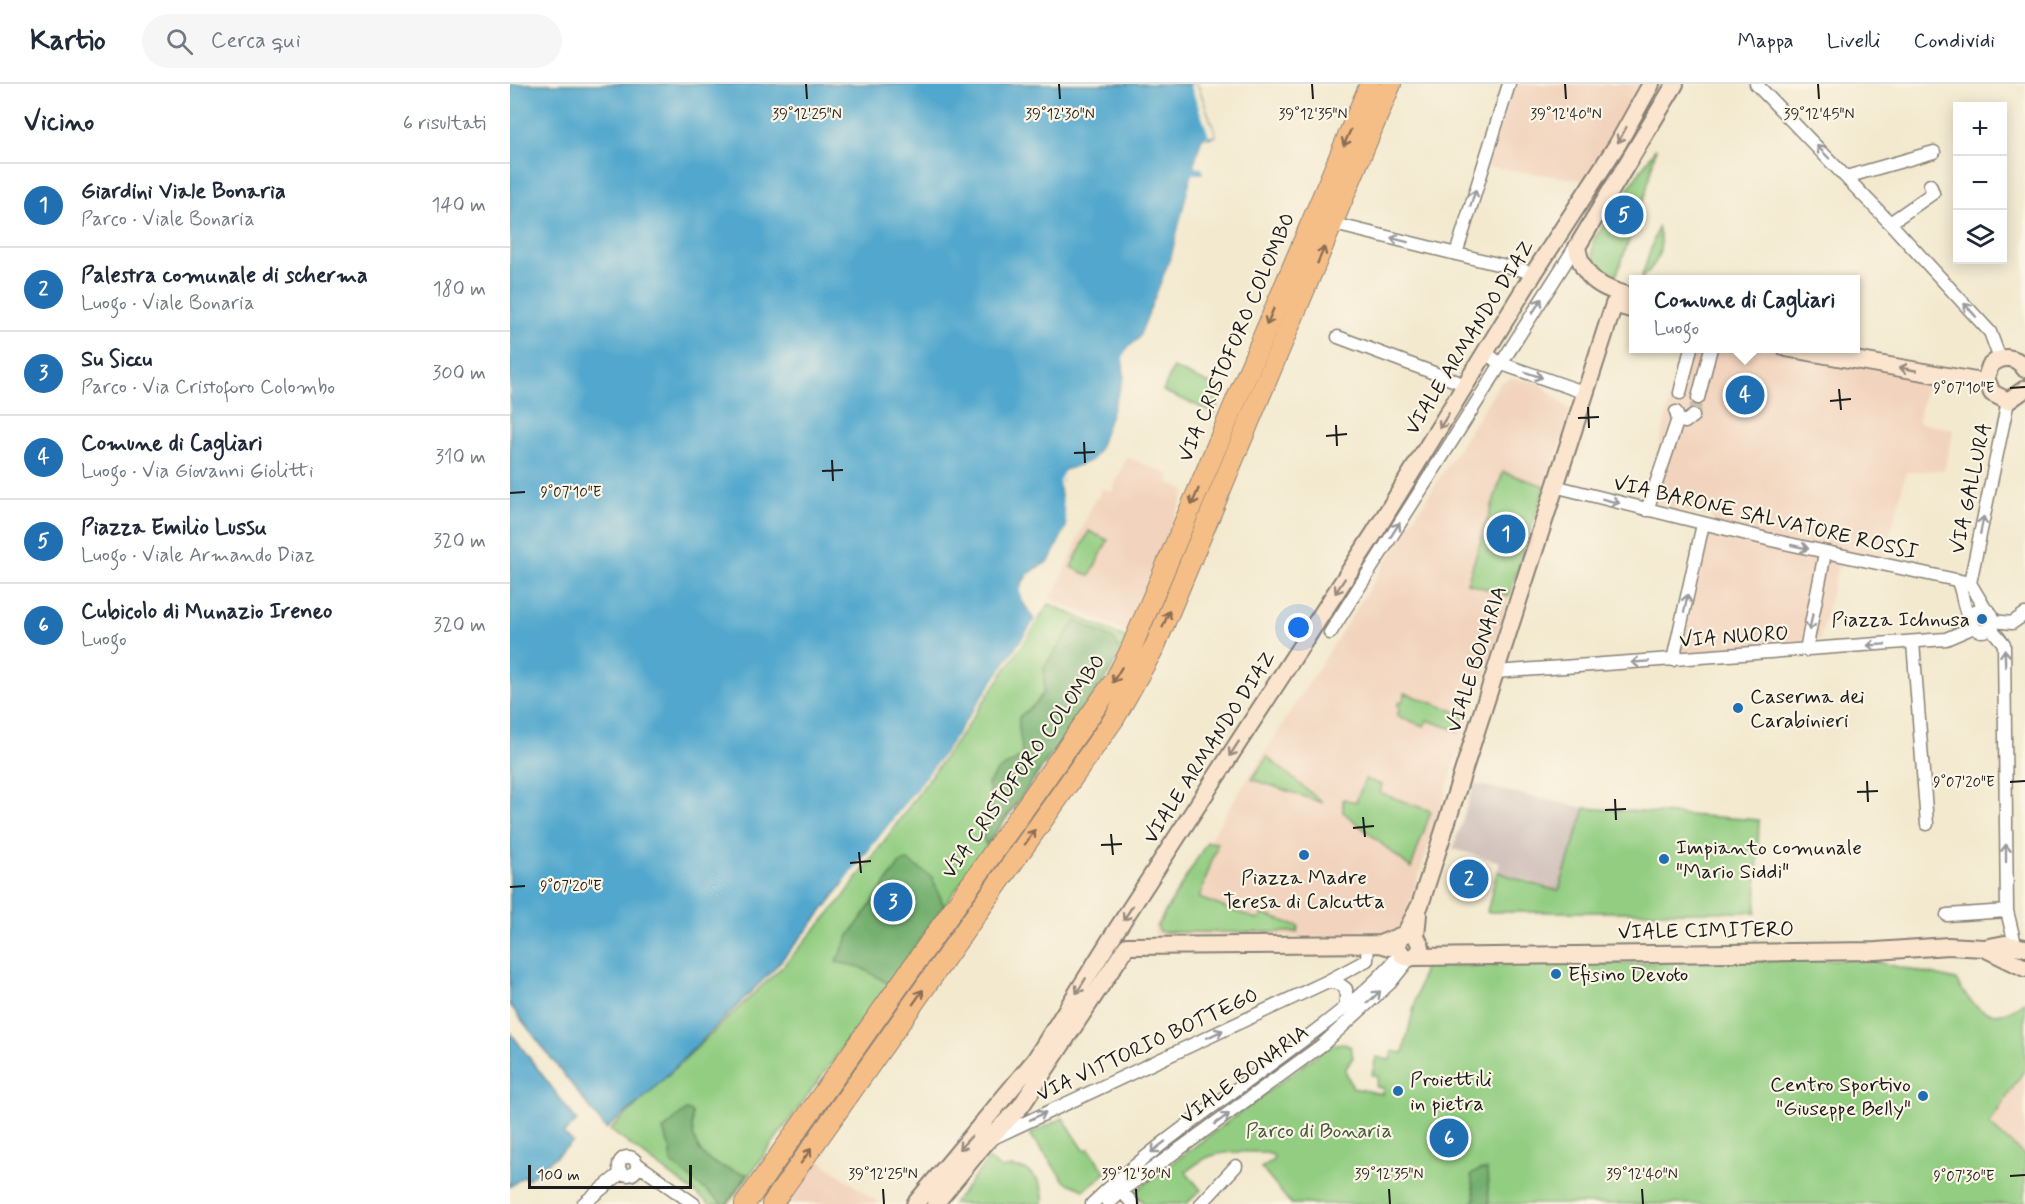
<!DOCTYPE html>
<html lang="it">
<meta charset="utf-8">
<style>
body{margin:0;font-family:Mynerve,sans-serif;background:#f6f6f7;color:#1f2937}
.controls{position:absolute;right:18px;top:18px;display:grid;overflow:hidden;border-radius:0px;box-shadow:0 3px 15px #0003}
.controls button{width:54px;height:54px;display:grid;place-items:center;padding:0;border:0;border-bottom:2px solid #e0e1e3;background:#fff;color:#1f2937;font:30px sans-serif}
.scale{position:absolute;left:18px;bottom:15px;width:164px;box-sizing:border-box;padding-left:6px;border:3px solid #1c1c1c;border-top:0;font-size:16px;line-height:21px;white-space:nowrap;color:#1c1c1c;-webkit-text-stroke:4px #fcf5e5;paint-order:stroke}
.you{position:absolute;left:789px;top:544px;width:21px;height:21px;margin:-15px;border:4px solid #fff;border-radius:50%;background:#1a73e8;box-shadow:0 0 0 9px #1a73e833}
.badge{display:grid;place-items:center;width:39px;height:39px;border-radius:50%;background:#1f6fb2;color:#fff;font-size:20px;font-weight:700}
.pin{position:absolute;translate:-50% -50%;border:3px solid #fff;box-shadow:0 2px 6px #0006}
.popup{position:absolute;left:1119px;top:191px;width:231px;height:78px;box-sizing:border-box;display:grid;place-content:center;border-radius:0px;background:#fff;filter:drop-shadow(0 2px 4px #0005);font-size:20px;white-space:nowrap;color:#747a83}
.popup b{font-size:22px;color:#1f2937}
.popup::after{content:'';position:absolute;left:50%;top:100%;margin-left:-12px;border:12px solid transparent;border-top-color:#fff}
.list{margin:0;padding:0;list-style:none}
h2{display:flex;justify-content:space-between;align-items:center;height:78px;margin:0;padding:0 24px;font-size:26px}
h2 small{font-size:20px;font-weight:400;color:#747a83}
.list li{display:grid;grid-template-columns:39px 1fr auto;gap:18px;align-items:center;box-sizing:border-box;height:84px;padding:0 24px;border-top:2px solid #e0e1e3}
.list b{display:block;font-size:22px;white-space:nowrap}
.list p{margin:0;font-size:20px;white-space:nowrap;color:#747a83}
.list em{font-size:20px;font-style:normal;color:#747a83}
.icon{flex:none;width:33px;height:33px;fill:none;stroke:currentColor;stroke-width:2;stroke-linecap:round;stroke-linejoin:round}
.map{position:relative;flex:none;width:1515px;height:1120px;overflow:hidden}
header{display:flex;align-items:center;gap:36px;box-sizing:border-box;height:84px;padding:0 30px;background:#fff;border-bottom:2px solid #e0e1e3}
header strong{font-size:28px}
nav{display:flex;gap:33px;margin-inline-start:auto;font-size:21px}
.search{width:420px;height:54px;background:#f6f6f7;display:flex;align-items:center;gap:15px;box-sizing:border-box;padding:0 21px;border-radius:33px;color:#747a83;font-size:22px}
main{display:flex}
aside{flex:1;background:#fff}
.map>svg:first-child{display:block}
</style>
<header>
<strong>Kartio</strong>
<div class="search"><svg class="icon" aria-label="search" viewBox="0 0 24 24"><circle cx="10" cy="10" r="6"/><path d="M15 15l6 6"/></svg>Cerca qui</div>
<nav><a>Mappa</a><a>Livelli</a><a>Condividi</a></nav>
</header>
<main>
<aside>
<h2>Vicino<small>6 risultati</small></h2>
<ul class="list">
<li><span class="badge">1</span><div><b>Giardini Viale Bonaria</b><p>Parco · Viale Bonaria</p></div><em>140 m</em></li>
<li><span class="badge">2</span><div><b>Palestra comunale di scherma</b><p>Luogo · Viale Bonaria</p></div><em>180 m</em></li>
<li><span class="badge">3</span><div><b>Su Siccu</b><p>Parco · Via Cristoforo Colombo</p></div><em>300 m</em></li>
<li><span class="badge">4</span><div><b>Comune di Cagliari</b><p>Luogo · Via Giovanni Giolitti</p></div><em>310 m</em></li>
<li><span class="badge">5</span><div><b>Piazza Emilio Lussu</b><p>Luogo · Viale Armando Diaz</p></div><em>320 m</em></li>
<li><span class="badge">6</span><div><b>Cubicolo di Munazio Ireneo</b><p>Luogo</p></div><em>320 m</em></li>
</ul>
</aside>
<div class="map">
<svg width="1515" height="1120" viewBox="0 0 1515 1120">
<rect width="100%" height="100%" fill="#fcf5e5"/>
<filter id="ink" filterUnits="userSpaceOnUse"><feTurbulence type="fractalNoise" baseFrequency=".0167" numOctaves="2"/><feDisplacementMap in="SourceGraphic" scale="12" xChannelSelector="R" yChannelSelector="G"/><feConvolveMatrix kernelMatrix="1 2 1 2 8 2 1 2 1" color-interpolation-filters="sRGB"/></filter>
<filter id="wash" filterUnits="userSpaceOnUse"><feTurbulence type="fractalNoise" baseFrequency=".008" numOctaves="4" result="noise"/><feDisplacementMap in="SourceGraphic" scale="24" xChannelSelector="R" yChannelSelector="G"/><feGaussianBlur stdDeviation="1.35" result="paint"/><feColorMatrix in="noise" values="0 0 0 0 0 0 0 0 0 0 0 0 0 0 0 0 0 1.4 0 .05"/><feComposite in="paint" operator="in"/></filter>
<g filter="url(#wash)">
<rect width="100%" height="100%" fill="#f3e9cf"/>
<!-- built -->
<path fill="#f2d4be" d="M1003,0H1136L1079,97L977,83Z
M1172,265H1282L1418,297L1408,338L1444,346L1434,386L1396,388L1374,479L1331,469L1310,555L1170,570L1203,433L1136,417Z
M1001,294L1028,298L1061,327L892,842L878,854L647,852L644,849V842L990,299Z
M617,373L660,391L658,398L676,406L618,548L539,515L542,508L545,509L585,414L588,415L592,405L602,408Z
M1515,985V1072L1478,1040Z
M309,1076L370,1120H278Z"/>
<!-- industrial -->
<path fill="#cfc0ba" d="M964,700L1075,724L1049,806L1041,807L1020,797L987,788L990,778L943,765Z"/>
<!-- green -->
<path fill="#92cd81" stroke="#57744e" stroke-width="1.5" d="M1146,64L1136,108L1105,195C1087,191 1079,172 1084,155Z
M1148,143C1155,165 1148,179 1131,195Z
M663,284L714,306L704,329L653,307Z
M993,388L1035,402L999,512L957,499Z
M579,447L598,456L580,492L561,483Z
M539,520L617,554L599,590L366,918L218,1120H200L100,1046L273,882L333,814L455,645Z
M895,609L955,631L949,647L917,636L914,642L887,632L890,623L887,622L889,618L892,619Z
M757,673L813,719L742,695Z
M855,695L872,701L870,709L921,727L901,784L833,728V715L846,718Z
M1075,724L1249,736L1246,828H977L987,788C1001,792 1041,808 1049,806Z
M697,758L708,759L689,814L749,836L752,830L789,842L787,848H650L647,842Z
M1354,875L1446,896C1463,926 1483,943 1515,917V985L1479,1040L1515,1072V1120H781L751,1084L763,1076L764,1072C754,1065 713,1068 701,1072C692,1075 683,1082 676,1088L691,1106L676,1120H635L624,1108L820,961L833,959L841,963L843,973L835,986L843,1004L872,1010L873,1004L866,1003L868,992L862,991L866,973L880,976L882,967L893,969L914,882Z
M553,1034L574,1066L579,1065L596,1089L574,1106L555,1098L520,1050Z
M479,1075L491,1085C515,1078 536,1095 533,1120H443Z"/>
<!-- forest -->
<path fill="#75b06f" stroke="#486646" stroke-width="1.5" d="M566,537L604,555L610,567L599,590L476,761L471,748L483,732L478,700L488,686L512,673C513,659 507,647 509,633L526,619L534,608V583Z
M398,777L422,793L434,822L379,900L350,883L326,878L339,852L390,779Z
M176,1026L182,1028C180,1071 198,1081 237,1090L217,1120H213L161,1079V1067L153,1046Z
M969,1086H977L979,1120H961L965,1115L961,1091Z"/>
<!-- water -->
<path fill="#51a7cd" stroke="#366274" stroke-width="1.5" d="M0,0H687L706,52L692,55L684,82L694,85L692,90L682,91L662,171L629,255L616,266L613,284L615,292L589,366L582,377L554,387L550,406L557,429V442L540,477L525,485L512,498L511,514L525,536L432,672L303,839L263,886L136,1012L96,1045L0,921Z
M0,948L67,1037L53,1050L63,1058L17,1096L14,1092L0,1103Z"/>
<!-- pier -->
<path fill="#f3e9cf" d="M680,0H687L706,52H699L694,57L688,80L696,83L695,91L684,93L666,168L635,249L631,257L618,268V292L592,368L584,379L556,389L552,397L560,429V443L543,479L520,493L513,506L528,537L440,665L334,803L335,797L432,672L525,536L511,514L510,506L518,491L540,477L557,442L549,397L554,387L582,377L589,366L615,292L613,274L616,266L629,255L662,171L682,90H692L693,85L684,82L692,55L699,52Z"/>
</g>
<g filter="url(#ink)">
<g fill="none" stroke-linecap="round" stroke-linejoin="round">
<!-- minor-tunnel -->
<path stroke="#c8c0ab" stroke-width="12" stroke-dasharray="12 6" stroke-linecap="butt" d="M1183,332L1188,314"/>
<!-- minor casing -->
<g stroke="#888276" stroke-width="15">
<path id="minor" d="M1246,0L1380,139L1480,248L1490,275
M1336,93L1424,68
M1380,139L1423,109L1420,101
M824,140L1024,189
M946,170L999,0
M828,253L956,301
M975,268L989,279L1076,309
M1170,309L1181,264
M1188,314L1201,264
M1168,335L1175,338L1183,332
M1044,402L1261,456L1460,499
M1137,426L1168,335L1166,328
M1447,496C1454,509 1452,525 1461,537
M1460,499L1498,317
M1460,499L1476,526
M1461 536a11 11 0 1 1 22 0a11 11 0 1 1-22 0Z
M1483,537L1502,539L1515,530
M1480,543L1494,560L1497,827L1505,860
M820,549L1069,157
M1403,558L1417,740
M1296,566L1315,469
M1163,576L1193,440
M985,588L1436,555L1464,543
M1437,831L1497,827
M816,898L828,899L836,905V921
M485,1053L816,898L857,876L858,861
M109 1082a9 9 0 1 1 18 0a9 9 0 1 1-18 0Z
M127,1080L184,1120
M607,1102L623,1120
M73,1120L111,1089
M582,1120C640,1064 708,1019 773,971C812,942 860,908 890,870
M598,1120L612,1107L812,961L880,899L900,874
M691,1120L726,1082"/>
</g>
<!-- secondary casing -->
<g stroke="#888276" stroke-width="20">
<path id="secondary" d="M1124,213C1094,206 1072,196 1067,163L1165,0
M1276,264L1477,299
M1515,285C1506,271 1491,271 1480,282L1476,294L1482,309L1498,317L1515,305
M889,855L887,862L893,872L900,874L908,870L911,863L906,852L908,830
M870,860L895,850L910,821L1104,220L1124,226
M617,862L870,860L880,863
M1474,864L1515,884
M904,873L1366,867L1438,862L1474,864L1495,860L1515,864
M405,1120L525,976L602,853L865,448L1024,189L1107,61L1141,0
M425,1120L476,1058L511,1022L617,862"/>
</g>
<!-- primary casing -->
<g stroke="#888276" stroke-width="22">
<path id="primary" d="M235,1120L605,596L620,567L860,0
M262,1120L604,635L645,562L881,0"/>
</g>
<!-- minor -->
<use href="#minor" stroke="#fff" stroke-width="12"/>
<!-- secondary -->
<use href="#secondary" stroke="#fbe5cf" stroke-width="16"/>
<!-- primary -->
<use href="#primary" stroke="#f6be87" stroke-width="20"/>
</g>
<!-- one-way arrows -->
<defs><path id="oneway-shaft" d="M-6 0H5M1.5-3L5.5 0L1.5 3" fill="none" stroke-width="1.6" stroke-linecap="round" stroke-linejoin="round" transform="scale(1.5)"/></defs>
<g stroke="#978b7e">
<use href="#oneway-shaft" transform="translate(1112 51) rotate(119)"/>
<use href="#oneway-shaft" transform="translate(1398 285) rotate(-169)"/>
<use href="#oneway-shaft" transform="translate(934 337) rotate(122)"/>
<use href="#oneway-shaft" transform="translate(830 502) rotate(123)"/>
<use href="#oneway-shaft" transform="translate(724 665) rotate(123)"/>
<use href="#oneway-shaft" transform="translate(618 829) rotate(123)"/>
<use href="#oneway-shaft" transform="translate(571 902) rotate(122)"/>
<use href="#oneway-shaft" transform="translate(455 1059) rotate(133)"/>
</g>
<g stroke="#896d52">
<use href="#oneway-shaft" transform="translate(837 54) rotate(114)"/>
<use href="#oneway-shaft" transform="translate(811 171) rotate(-67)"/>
<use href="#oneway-shaft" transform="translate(760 233) rotate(113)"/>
<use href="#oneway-shaft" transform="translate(685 413) rotate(113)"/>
<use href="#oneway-shaft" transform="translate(656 535) rotate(-68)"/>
<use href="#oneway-shaft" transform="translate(607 591) rotate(121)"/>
<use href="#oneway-shaft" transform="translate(520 753) rotate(-55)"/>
<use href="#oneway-shaft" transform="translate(408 913) rotate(-55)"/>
<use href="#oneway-shaft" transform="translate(296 1072) rotate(-55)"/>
</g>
<g stroke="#999">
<use href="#oneway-shaft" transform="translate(1313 68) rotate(-134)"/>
<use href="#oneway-shaft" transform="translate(963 114) rotate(-73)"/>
<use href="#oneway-shaft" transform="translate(889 156) rotate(-166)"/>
<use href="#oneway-shaft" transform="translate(1027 222) rotate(-58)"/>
<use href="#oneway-shaft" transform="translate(1460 226) rotate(-132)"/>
<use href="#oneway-shaft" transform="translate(1024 291) rotate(19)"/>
<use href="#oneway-shaft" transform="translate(1101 417) rotate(14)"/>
<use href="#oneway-shaft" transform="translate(1472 441) rotate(-79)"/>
<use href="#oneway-shaft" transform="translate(885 446) rotate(-58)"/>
<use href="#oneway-shaft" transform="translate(1290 463) rotate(13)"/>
<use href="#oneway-shaft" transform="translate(1176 519) rotate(-78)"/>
<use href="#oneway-shaft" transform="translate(1301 538) rotate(101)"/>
<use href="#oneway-shaft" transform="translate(1366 561) rotate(176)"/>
<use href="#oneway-shaft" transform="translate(1495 574) rotate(-92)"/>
<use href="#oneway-shaft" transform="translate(1130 578) rotate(176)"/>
<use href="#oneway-shaft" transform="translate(1496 769) rotate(-90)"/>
<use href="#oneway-shaft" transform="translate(864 913) rotate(-43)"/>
<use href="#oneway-shaft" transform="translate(705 950) rotate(-25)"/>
<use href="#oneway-shaft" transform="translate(528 1032) rotate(-26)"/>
<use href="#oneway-shaft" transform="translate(712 1035) rotate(-36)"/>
<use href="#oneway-shaft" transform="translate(648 1063) rotate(142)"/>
</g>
</g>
<!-- ticks -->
<path fill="none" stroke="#1c1c1c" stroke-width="2" d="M296,0L297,15M549,0L550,15M802,0L803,15M1055,0L1056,15M1308,0L1309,15M1500,304L1515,303M1329,305L1331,326M1320,317L1341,315M1078,323L1079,344M1068,334L1089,333M826,341L827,362M816,352L837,350M574,358L575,379M564,369L585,368M322,376L323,397M312,387L333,386M0,409L15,408M1357,697L1358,718M1500,698L1515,697M1347,708L1368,707M1105,715L1106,736M1095,726L1116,725M853,733L855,753M843,744L864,742M601,750L603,771M591,761L612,760M349,768L351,789M340,779L361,777M0,803L15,802M1500,1092L1515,1091M373,1105L374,1120M626,1105L627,1120M879,1105L880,1120M1132,1105L1133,1120"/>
<!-- markers -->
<g fill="#1f6fb2" stroke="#fcf5e5" stroke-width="2">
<circle cx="1472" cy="535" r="6"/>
<circle cx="1228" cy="624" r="6"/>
<circle cx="794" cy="771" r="6"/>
<circle cx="1154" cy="775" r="6"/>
<circle cx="1046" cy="890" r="6"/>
<circle cx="888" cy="1007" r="6"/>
<circle cx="1413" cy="1012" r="6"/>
</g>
<g text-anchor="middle" stroke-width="4.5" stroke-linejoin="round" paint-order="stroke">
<!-- street labels -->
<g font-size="21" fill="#1c1c1c" stroke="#fcf5e5">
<text transform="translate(726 253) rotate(-67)" y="7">VIA CRISTOFORO COLOMBO</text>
<text transform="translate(959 253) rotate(-58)" y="7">VIALE ARMANDO DIAZ</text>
<text transform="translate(1460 404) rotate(-78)" y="7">VIA GALLURA</text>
<text transform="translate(1256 433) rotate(13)" y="7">VIA BARONE SALVATORE ROSSI</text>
<text transform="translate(1224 552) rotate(-4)" y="7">VIA NUORO</text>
<text transform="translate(966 575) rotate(-72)" y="7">VIALE BONARIA</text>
<text transform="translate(699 663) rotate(-57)" y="7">VIALE ARMANDO DIAZ</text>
<text transform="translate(513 682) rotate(-55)" y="7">VIA CRISTOFORO COLOMBO</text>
<text transform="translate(1196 846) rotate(-1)" y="7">VIALE CIMITERO</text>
<text transform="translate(637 960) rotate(-25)" y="7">VIA VITTORIO BOTTEGO</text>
<text transform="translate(734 990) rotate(-36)" y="7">VIALE BONARIA</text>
</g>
<!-- poi labels -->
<g font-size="21" fill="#1c1c1c" stroke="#fcf5e5" text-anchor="start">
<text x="1460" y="542" text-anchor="end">Piazza Ichnusa</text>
<text x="1240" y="619">Caserma dei<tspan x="1240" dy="24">Carabinieri</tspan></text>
<text x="1166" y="770">Impianto comunale<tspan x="1166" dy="24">"Mario Siddi"</tspan></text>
<text x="794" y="800" text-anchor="middle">Piazza Madre<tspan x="794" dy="24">Teresa di Calcutta</tspan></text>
<text x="1058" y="897">Efisino Devoto</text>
<text x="900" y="1002">Proiettili<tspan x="900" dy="24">in pietra</tspan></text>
<text x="1401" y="1007" text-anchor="end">Centro Sportivo<tspan x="1401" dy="24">"Giuseppe Belly"</tspan></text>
</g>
<!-- park labels -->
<g font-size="21" fill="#455a3f" stroke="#fcf5e5">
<text x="809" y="1053">Parco di Bonaria</text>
</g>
</g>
<g font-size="15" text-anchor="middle" fill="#1c1c1c" stroke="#fcf5e5" stroke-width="4.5" stroke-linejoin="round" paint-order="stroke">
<text x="297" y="35">39°12'25"N</text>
<text x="550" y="35">39°12'30"N</text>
<text x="803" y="35">39°12'35"N</text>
<text x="1056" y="35">39°12'40"N</text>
<text x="1309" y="35">39°12'45"N</text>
<text x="1454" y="309">9°07'10"E</text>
<text x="61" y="413">9°07'10"E</text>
<text x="1454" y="703">9°07'20"E</text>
<text x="61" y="807">9°07'20"E</text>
<text x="373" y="1095">39°12'25"N</text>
<text x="626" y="1095">39°12'30"N</text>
<text x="879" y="1095">39°12'35"N</text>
<text x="1132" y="1095">39°12'40"N</text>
<text x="1454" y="1097">9°07'30"E</text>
</g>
</svg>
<div class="controls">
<button>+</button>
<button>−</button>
<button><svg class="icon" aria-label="layers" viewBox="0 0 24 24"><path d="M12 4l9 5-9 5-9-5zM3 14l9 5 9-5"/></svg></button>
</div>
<div class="scale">100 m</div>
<div class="you"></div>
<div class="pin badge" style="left:996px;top:450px">1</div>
<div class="pin badge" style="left:959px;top:795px">2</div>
<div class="pin badge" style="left:383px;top:818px">3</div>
<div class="pin badge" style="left:1235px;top:311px">4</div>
<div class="popup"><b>Comune di Cagliari</b>Luogo</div>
<div class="pin badge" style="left:1114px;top:131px">5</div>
<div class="pin badge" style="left:939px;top:1054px">6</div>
</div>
</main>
